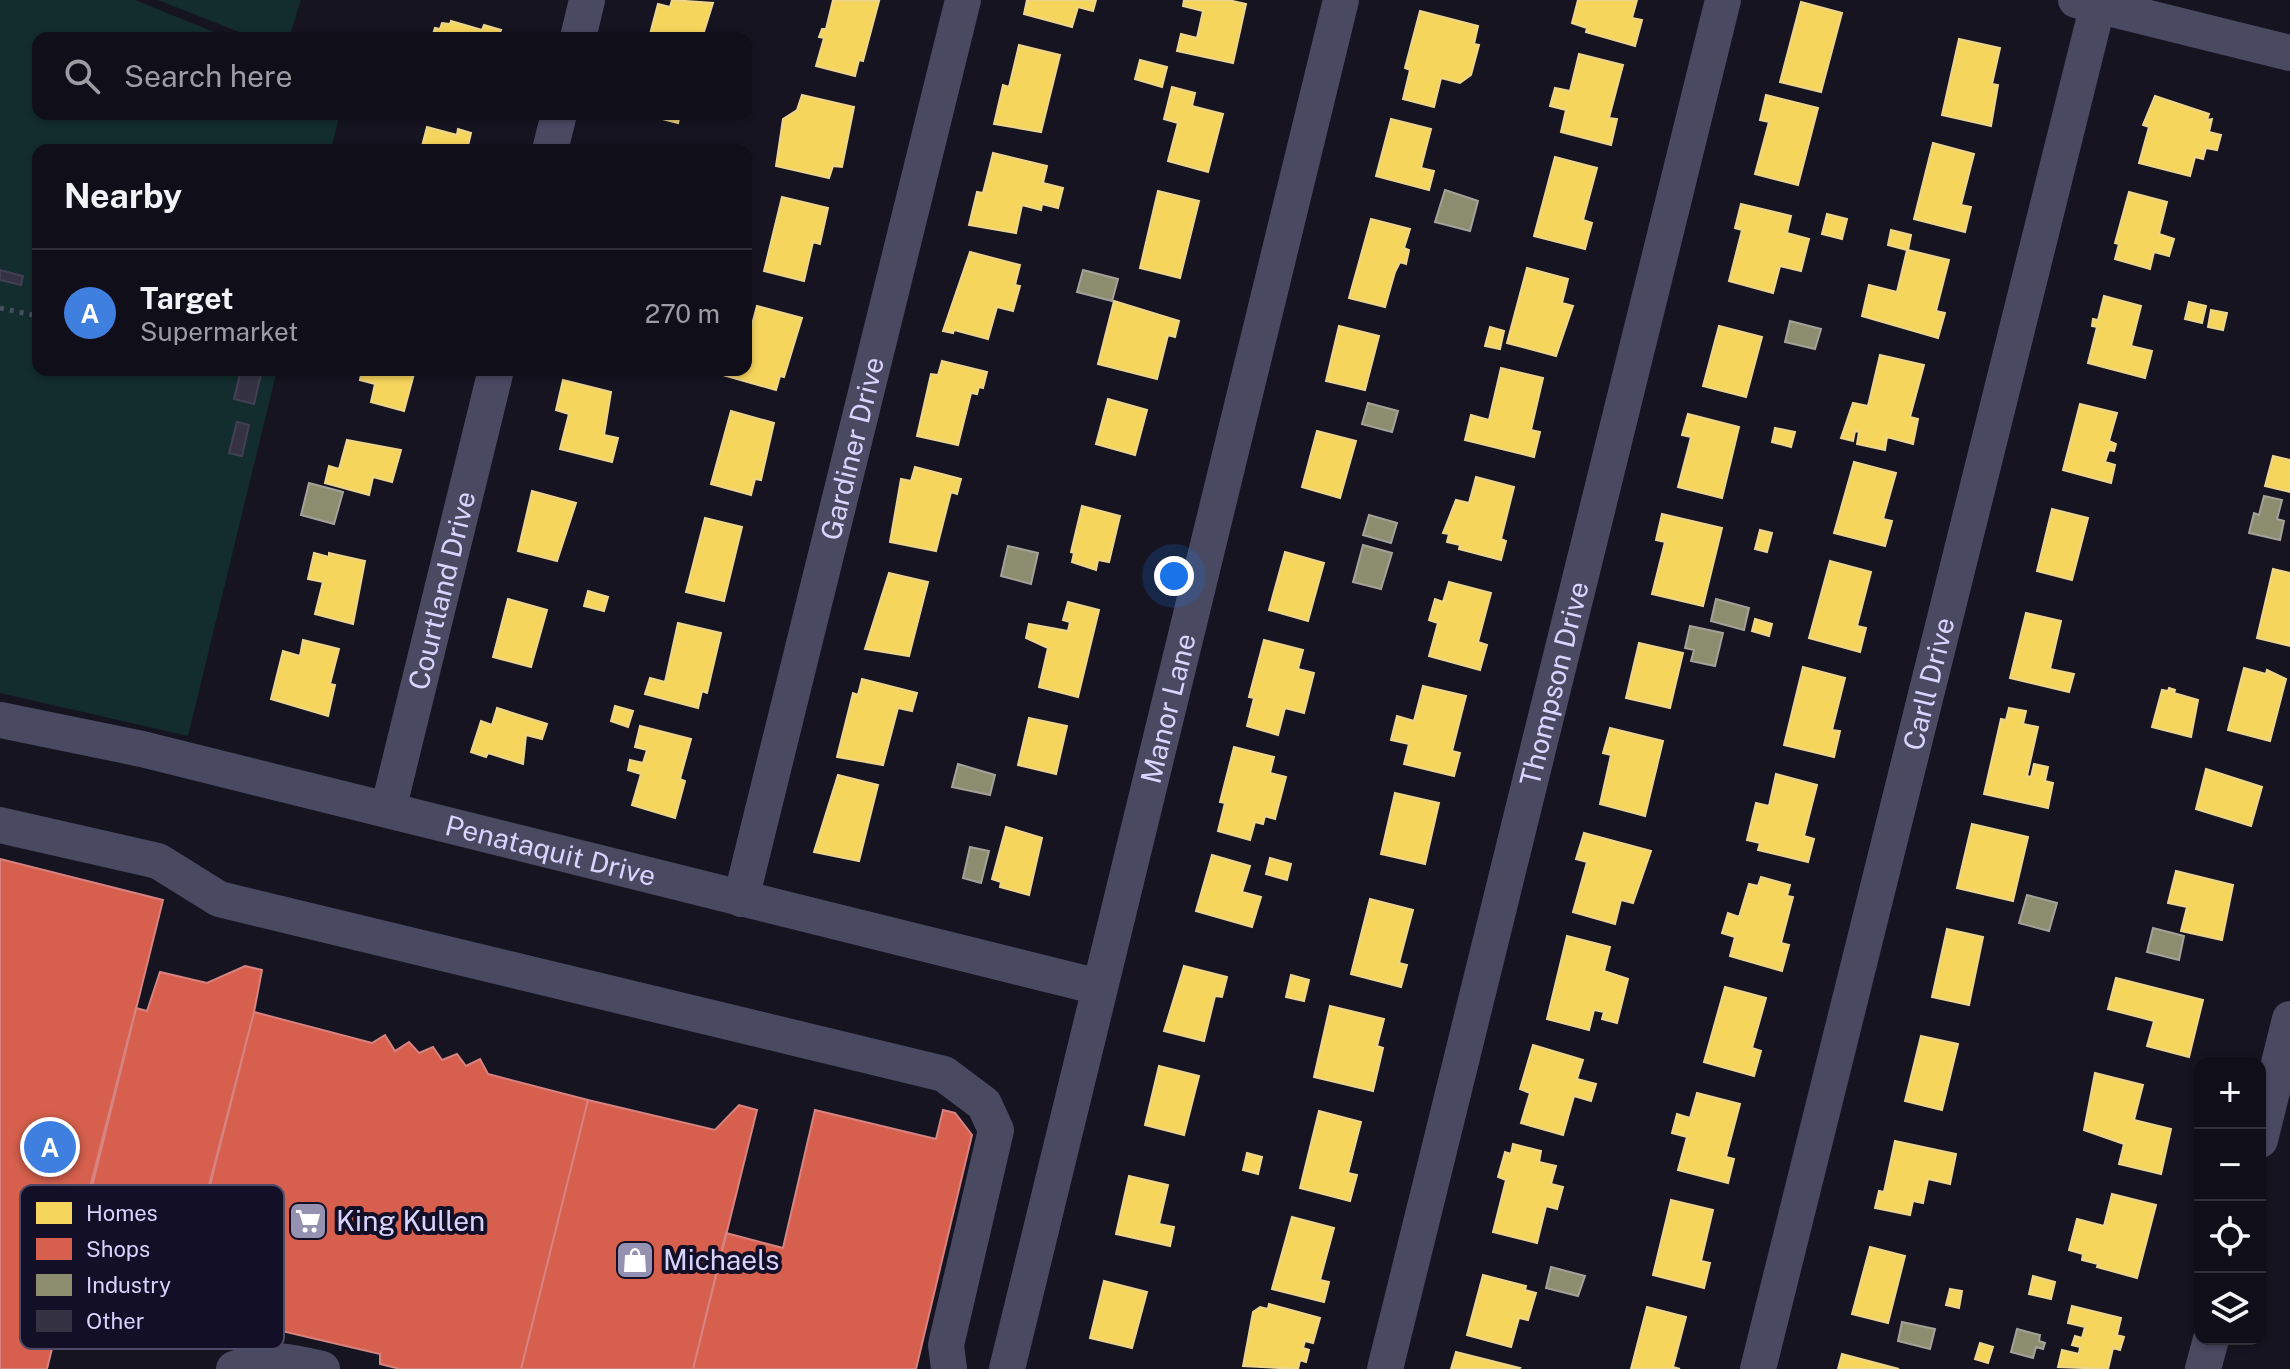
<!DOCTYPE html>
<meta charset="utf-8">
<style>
body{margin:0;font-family:"Public Sans",sans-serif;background:#1e1d26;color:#f1f3f6}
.controls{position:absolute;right:24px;bottom:24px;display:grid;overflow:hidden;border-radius:16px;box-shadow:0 2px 6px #0004}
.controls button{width:72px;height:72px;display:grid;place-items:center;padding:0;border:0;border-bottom:2px solid #302f38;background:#100f19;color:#f1f3f6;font:40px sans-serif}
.you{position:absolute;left:1174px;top:576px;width:28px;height:28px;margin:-20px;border:6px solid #fff;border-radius:50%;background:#1a73e8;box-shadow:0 0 0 12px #1a73e833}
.badge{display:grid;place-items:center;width:52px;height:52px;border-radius:50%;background:#0f766e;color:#fff;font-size:26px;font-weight:700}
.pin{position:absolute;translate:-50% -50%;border:4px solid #fff;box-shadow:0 2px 8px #0006}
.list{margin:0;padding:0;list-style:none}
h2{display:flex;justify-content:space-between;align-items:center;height:104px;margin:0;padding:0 32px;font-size:34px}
h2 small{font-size:26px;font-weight:400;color:#9c9ca2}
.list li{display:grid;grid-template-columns:52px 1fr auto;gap:24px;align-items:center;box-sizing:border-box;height:128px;padding:0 32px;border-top:2px solid #302f38}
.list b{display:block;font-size:30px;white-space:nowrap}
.list p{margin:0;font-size:26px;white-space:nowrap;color:#9c9ca2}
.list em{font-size:26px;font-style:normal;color:#9c9ca2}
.icon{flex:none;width:44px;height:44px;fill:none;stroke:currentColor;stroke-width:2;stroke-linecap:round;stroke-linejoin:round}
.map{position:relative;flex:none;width:2290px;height:1369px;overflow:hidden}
.search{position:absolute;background:#100f19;box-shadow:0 2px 6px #0004;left:32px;top:32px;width:720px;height:88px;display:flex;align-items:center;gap:20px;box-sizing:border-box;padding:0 28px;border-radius:16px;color:#9c9ca2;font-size:30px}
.panel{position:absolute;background:#100f19;box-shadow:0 2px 6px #0004;left:32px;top:144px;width:720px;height:232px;border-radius:16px}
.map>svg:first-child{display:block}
</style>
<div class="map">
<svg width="2290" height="1369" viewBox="0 0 2290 1369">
<rect width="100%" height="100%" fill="#161421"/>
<!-- green -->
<path fill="#132c2d" d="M0,0H135L229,38H38V114H340L331,150H38V370H277L188,736L0,693Z
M158,0H301L289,38H254Z"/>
<!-- homes -->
<path fill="#f6d55c" stroke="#edd58d" stroke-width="2" d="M672,0L713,3L702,38H663L650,34L658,4L670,7Z
M833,0L879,1L863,61L859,60L855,76L816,66L824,38L819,37L822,29H826Z
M1027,0H1096L1093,11L1078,7L1072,27L1024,14Z
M1184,0H1228L1246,4L1233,63L1177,51L1181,34L1197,38L1203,11L1183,6Z
M1578,0H1637L1632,18L1642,20L1635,46L1586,32L1587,28L1572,23Z
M1801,2L1842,13L1821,92L1780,82Z
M1420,11L1478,26L1474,44L1479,45L1471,75L1460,83L1441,78L1434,107L1403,99L1410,70L1405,68Z
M451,21L482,30L484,25L501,30L498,38H428L432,37L435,28L440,29L442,23L450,24Z
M1959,39L2000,48L1992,84L1998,85L1991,126L1942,115Z
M1019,45L1060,55L1041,132L994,124L1003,85L1009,87Z
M1579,54L1623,65L1609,118L1617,119L1611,145L1561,132L1566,110L1550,106L1555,88L1570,91Z
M1140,60L1167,67L1162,87L1135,79Z
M1172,87L1195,93L1192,106L1223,114L1208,172L1168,161L1178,123L1164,119Z
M802,95L854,107L842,167L833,166L829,178L776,166L783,119L797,110Z
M1766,95L1818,108L1798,185L1755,174L1769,122L1760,120Z
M2155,96L2209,114L2207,120L2212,119L2209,132L2221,135L2217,150L2206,148L2203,159L2195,157L2190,176L2139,163L2149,127L2143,125Z
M643,114H680L678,123Z
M1391,119L1431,129L1421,168L1434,171L1429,190L1376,176Z
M427,127L457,135L458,129L471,133L467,150H421Z
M1933,143L1974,154L1961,205L1971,207L1965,232L1914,219Z
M993,153L1047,166L1043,183L1063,188L1058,208L1042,204L1041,210L1022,205L1016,233L969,225L977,192L983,193Z
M1555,157L1597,168L1583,220L1592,223L1585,249L1534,236Z
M1158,191L1199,201L1180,278L1140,268Z
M2129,192L2167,202L2159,234L2174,239L2169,256L2154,252L2150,269L2115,259L2119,244L2115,243Z
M782,197L828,208L820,244L813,242L804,281L764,271Z
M1741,204L1791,216L1787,233L1809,239L1801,271L1780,266L1773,293L1729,281L1742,230L1735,228Z
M1827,214L1847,219L1842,239L1822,234Z
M1371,219L1410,229L1404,248L1409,250L1406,264L1400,262L1395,272L1385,307L1349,298Z
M1891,230L1911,235L1908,250L1949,260L1936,311L1945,313L1938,338L1862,316L1869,285L1897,292L1907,250L1888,245Z
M970,252L1020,265L1015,285L1020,286L1013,311L997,307L988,339L954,330L953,333L943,331Z
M1527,268L1568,279L1562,303L1573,306L1556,356L1507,343Z
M2104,296L2141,306L2131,346L2152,351L2145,378L2088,363L2097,327L2092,326L2093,319L2098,320Z
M1114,301L1179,321L1175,337L1168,335L1157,379L1098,364Z
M2189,302L2206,306L2202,323L2185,319Z
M757,306L802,318L784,377L780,376L776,390L723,375L724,370H746V347Z
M2211,310L2227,313L2223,330L2208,327Z
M1339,326L1379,336L1365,390L1326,381Z
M1719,326L1762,337L1746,397L1703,386Z
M1490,327L1504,331L1500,349L1485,346Z
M1880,355L1924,365L1910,417L1918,419L1913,444L1887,437L1885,450L1857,444L1859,432L1855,431L1853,441L1841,438L1853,403L1868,406Z
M942,361L987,372L983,388L979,387L977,394L971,393L958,445L917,436L931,374L938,375Z
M1501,368L1543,378L1531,430L1540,432L1534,457L1465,440L1471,415L1489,420Z
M362,370H415L404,411L371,402L375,384L360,380Z
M563,380L611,392L604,435L618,438L612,462L560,449L569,414L556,410Z
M1108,399L1147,410L1135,455L1096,444Z
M2080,404L2117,413L2109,441L2116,444L2114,451L2109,450L2105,462L2115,465L2111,483L2063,470Z
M731,411L774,423L761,480L755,479L751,495L711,484Z
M1688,414L1739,427L1722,498L1678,487L1691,437L1682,435Z
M1775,428L1795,432L1791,447L1772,442Z
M1317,431L1356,441L1340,498L1302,487Z
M347,440L401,450L392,482L373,477L369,495L325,483L329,466L339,469Z
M2273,456L2290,460V492L2265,486Z
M1854,462L1896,473L1883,519L1892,521L1885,546L1834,533Z
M915,467L961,479L957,494L951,492L936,551L890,542L901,479L911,481Z
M1476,477L1514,487L1501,539L1506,541L1501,560L1459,549L1460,545L1447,542L1449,534L1443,533L1456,500L1469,503Z
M532,491L576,503L557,561L518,551Z
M1082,506L1120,516L1109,562L1098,560L1096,570L1072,562L1074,553L1071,552Z
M2052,509L2088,518L2072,580L2037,571Z
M1662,514L1722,528L1703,606L1652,594L1665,542L1656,540Z
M705,518L742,527L724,601L686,592Z
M1760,530L1772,533L1767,552L1755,549Z
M1285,552L1324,563L1308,621L1269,610Z
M314,553L329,557V553L365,561L353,624L315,614L323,582L308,579Z
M1830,561L1871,572L1857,626L1866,628L1860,652L1809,638Z
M2273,569L2290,573V646L2257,638Z
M889,573L928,582L909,656L865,649Z
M1449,582L1491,593L1478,642L1487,645L1480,670L1429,656L1438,623L1429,620L1435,599L1443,602Z
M588,591L608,597L604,611L584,606Z
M508,599L547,610L531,667L493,657Z
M1068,602L1099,610L1078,697L1039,687L1048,648L1026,638L1029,624L1068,631L1070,622L1063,620Z
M2026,613L2061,621L2050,669L2074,674L2069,692L2010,678Z
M1755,619L1772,624L1769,636L1752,631Z
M678,623L721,633L707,693L702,691L698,708L645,694L650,678L665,682Z
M303,640L339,649L330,684L335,685L328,716L271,699L283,651L300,656Z
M1264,640L1303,650L1298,669L1314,673L1304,713L1285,708L1278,735L1247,726L1254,698L1249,697Z
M1639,643L1683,653L1670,708L1626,698Z
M1803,667L1845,678L1832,730L1840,731L1834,757L1784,745Z
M2244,668L2266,674L2267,670L2286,679L2270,741L2228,730Z
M862,679L917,693L912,711L898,708L883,765L837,757L853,693L858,695Z
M1423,686L1466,696L1452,751L1460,753L1454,776L1404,764L1409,744L1391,740L1397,716L1414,721Z
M2169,688L2175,690L2174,693L2198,700L2191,737L2152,727L2162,690L2168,691Z
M615,706L633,711L628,727L611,721Z
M497,708L547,724L542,739L526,735L523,764L488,753L486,757L471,752L481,721L492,725Z
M2009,708L2026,711L2023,724L2038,727L2027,776L2031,777L2034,764L2048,767L2045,781L2053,783L2048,808L1984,794L2001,719L2006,720Z
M1029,718L1067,726L1056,774L1018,765Z
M640,726L691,739L680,779L685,781L675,818L632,805L641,774L628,770L630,760L643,763L647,750L635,747Z
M1610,728L1663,741L1645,816L1600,804L1611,755L1603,753Z
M1234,747L1274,757L1270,773L1286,777L1275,819L1265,816L1263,824L1255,822L1250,840L1218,831L1225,803L1220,802Z
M2206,769L2262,787L2251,826L2196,809Z
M1776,774L1817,785L1804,836L1814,839L1808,862L1758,850L1760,843L1747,840L1756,803L1769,806Z
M838,775L878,785L859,861L814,852Z
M1395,793L1439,803L1425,864L1381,854Z
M1972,824L2028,837L2013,901L1957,888Z
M1006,827L1042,838L1029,895L1000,887L1001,882L992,879Z
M1584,833L1651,851L1633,903L1621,900L1615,924L1573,912L1587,862L1576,859Z
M1212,855L1250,866L1242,892L1261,897L1252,927L1196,911Z
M1270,858L1291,864L1287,880L1266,874Z
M2176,871L2233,885L2222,940L2181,931L2187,907L2168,903Z
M1761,877L1790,885L1787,896L1793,897L1781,943L1789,945L1782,971L1730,956L1735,937L1722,933L1728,913L1739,917L1749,884L1758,886Z
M1370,899L1413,910L1399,963L1407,965L1401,987L1351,974Z
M1947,929L1983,937L1969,1005L1932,997Z
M1567,936L1610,947L1604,971L1628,979L1617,1023L1602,1019L1604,1012L1594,1010L1589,1030L1547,1019Z
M1184,966L1227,977L1222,997L1215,996L1204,1041L1164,1031Z
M1291,975L1309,980L1304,1001L1286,997Z
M2116,978L2203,1000L2189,1057L2147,1046L2154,1021L2108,1009Z
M1725,987L1766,998L1752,1048L1761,1051L1754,1076L1704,1062Z
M1330,1006L1384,1019L1377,1046L1383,1048L1373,1091L1314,1077Z
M1921,1036L1958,1044L1942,1110L1905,1101Z
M1533,1045L1583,1060L1577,1079L1596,1084L1591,1101L1574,1096L1563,1135L1521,1123L1530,1093L1520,1089Z
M1159,1066L1199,1076L1184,1135L1145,1125Z
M2095,1073L2143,1085L2134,1120L2171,1129L2161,1174L2119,1164L2124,1144L2084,1130Z
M1697,1093L1740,1104L1726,1157L1734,1159L1728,1183L1678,1170L1687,1137L1672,1133L1677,1114L1690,1118Z
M1319,1111L1361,1122L1348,1173L1357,1175L1350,1201L1300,1188Z
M1895,1141L1956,1154L1950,1184L1928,1179L1923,1203L1913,1201L1910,1215L1875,1208L1879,1191L1884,1192Z
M1513,1144L1541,1151L1539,1162L1556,1166L1551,1184L1563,1187L1557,1209L1546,1206L1537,1243L1493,1232L1506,1180L1498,1177L1505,1152L1511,1154Z
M1247,1153L1262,1157L1258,1174L1243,1170Z
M1129,1176L1168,1185L1159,1224L1174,1227L1170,1246L1116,1234Z
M2112,1194L2156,1205L2137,1278L2097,1267L2098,1264L2082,1260L2083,1254L2069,1250L2077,1219L2104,1226Z
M1671,1200L1713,1210L1701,1261L1710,1263L1704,1288L1653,1275Z
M1292,1217L1334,1228L1320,1280L1329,1282L1324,1302L1272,1289Z
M1870,1247L1905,1256L1888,1323L1852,1314Z
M1483,1275L1526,1286L1525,1290L1536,1293L1528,1320L1519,1318L1511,1347L1467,1335Z
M2033,1276L2055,1282L2051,1299L2029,1294Z
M1104,1281L1147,1292L1132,1348L1090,1338Z
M1950,1289L1962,1291L1959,1308L1946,1305Z
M1269,1304L1320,1318L1313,1343L1305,1341L1303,1348L1309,1350L1306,1362L1300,1360L1298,1369L1243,1366L1253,1312L1260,1307L1268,1309Z
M2072,1306L2121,1318L2117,1335L2124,1337L2120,1350L2113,1348L2108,1369L2058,1367L2062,1350L2079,1354L2080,1347L2072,1345L2075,1336L2082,1338L2085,1327L2068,1323Z
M1647,1307L1686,1317L1673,1367L1680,1369H1631Z
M1980,1343L1993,1347L1988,1363L1975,1359Z
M1456,1352L1520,1368L1519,1369H1451Z
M1842,1354L1899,1369H1838Z"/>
<!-- shops -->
<path fill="#d6604d" stroke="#d78382" stroke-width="2" d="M0,859L163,900L47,1369H0Z
M245,966L262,970L254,1012L176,1313L158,1310L155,1326L74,1305L79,1288L65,1285L136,1008L147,1011L160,972L207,983Z
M254,1012L372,1043L385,1035L395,1051L409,1042L419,1053L433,1047L442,1060L457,1054L466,1066L480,1059L488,1074L588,1100L521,1369H400L380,1364V1354L179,1307Z
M588,1100L715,1130L739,1105L757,1110L693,1369H521Z
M815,1110L936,1139L943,1110L955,1113L972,1135L916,1369H693L726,1233L783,1248Z"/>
<!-- industry -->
<path fill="#8c8c6e" stroke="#a3a29a" stroke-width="2" d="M1445,190L1478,201L1470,231L1435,222Z
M1083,270L1118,279L1112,301L1077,292Z
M1790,321L1821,329L1815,349L1785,342Z
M1368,403L1398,411L1392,432L1362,424Z
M309,483L343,492L334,524L301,515Z
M2264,496L2282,500L2277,519L2284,521L2280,540L2249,533L2254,513L2259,515Z
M1369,515L1397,523L1391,543L1363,535Z
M1363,545L1392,553L1381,589L1353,582Z
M1008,546L1038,553L1031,584L1001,576Z
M1716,599L1749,608L1744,630L1711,621Z
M1690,626L1723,633L1715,666L1691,661L1694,650L1685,648Z
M958,764L995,775L990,795L952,787Z
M970,847L989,851L981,883L963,878Z
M2027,895L2057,903L2049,931L2019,923Z
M2153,928L2184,936L2179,960L2147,952Z
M1551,1267L1585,1276L1578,1296L1546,1288Z
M1902,1322L1935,1329L1930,1349L1898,1341Z
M2017,1329L2040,1335L2039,1341L2045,1343L2043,1349L2036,1347L2033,1358L2011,1352Z"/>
<!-- building -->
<path fill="#343243" stroke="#433f54" stroke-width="2" d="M0,270L23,276L21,285L0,280Z
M241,370H262L254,404L234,399Z
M237,422L249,425L242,456L229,453Z"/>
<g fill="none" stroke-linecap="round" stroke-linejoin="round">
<!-- path -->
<path stroke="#44505f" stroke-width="5" stroke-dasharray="4 6" stroke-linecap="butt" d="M0,308L38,316"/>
<!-- minor -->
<g stroke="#4a4962" stroke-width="36">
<path d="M2076,0L2290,53"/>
<path d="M578,38L587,0"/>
<path d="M550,150L559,114"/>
<path id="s1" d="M0,720L142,749L1099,987"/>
<path id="s2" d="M388,810L496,370"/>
<path d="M0,825L158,861L219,899L944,1074L984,1104L996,1130L946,1345L949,1369"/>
<path id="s3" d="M741,899L963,0"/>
<path d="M2260,1140L2290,1019"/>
<path d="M234,1369C266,1356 290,1361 322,1369"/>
<path id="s4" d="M1007,1369L1341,0"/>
<path id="s5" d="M1385,1369L1723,0"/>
<path id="s6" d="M1758,1369L2099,0"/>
<path d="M2203,1369L2211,1339"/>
</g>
</g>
<!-- icons -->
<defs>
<g id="supermarket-square" transform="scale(2)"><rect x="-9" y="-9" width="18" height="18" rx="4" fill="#9591b1" stroke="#130f26"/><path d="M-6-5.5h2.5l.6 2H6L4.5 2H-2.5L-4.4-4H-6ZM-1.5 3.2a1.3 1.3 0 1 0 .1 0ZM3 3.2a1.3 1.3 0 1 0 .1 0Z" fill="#fff"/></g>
<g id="shop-square" transform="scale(2)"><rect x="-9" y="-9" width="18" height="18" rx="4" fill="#9591b1" stroke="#130f26"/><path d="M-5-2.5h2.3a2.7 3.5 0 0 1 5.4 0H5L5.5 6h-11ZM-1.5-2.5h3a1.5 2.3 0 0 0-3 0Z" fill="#fff"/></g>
</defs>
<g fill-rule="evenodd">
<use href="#supermarket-square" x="308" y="1221"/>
<use href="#shop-square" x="635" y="1260"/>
</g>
<g text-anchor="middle" stroke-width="8" stroke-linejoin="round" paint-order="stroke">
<!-- street labels -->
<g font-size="28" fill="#d9d4ff" stroke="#130f26">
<text dy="10" stroke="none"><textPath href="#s3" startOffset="464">Gardiner Drive</textPath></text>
<text dy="10" stroke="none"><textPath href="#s2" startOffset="226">Courtland Drive</textPath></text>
<text dy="10" stroke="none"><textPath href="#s5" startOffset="706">Thompson Drive</textPath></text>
<text dy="10" stroke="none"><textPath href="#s6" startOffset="706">Carll Drive</textPath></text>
<text dy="10" stroke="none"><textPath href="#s4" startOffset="680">Manor Lane</textPath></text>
<text dy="10" stroke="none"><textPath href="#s1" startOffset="566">Penataquit Drive</textPath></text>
</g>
<!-- poi labels -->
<g font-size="28" fill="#d9d4ff" stroke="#130f26" text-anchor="start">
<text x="336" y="1231">King Kullen</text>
<text x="663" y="1270">Michaels</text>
</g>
</g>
<!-- legend -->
<rect x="20" y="1185" width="264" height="164" rx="12" fill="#130f26" stroke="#4e4a67" stroke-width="2"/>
<rect x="36" y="1202" width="36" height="22" fill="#f6d55c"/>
<rect x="36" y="1238" width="36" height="22" fill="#d6604d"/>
<rect x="36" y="1274" width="36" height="22" fill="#8c8c6e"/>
<rect x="36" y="1310" width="36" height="22" fill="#343243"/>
<g font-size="22" fill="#d9d4ff">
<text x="86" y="1221">Homes</text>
<text x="86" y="1257">Shops</text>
<text x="86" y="1293">Industry</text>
<text x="86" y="1329">Other</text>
</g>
</svg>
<div class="controls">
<button>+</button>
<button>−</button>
<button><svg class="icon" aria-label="locate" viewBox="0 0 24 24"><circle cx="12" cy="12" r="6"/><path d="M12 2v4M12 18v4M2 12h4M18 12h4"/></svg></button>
<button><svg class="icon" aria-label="layers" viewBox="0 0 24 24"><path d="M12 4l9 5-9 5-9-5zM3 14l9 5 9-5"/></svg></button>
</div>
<div class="you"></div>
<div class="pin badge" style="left:50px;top:1147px;background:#3f7fe0">A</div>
<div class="search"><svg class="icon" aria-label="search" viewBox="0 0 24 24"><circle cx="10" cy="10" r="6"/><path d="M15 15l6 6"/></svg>Search here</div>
<section class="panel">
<h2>Nearby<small></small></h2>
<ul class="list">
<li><span class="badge" style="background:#3f7fe0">A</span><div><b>Target</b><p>Supermarket</p></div><em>270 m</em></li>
</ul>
</section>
</div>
